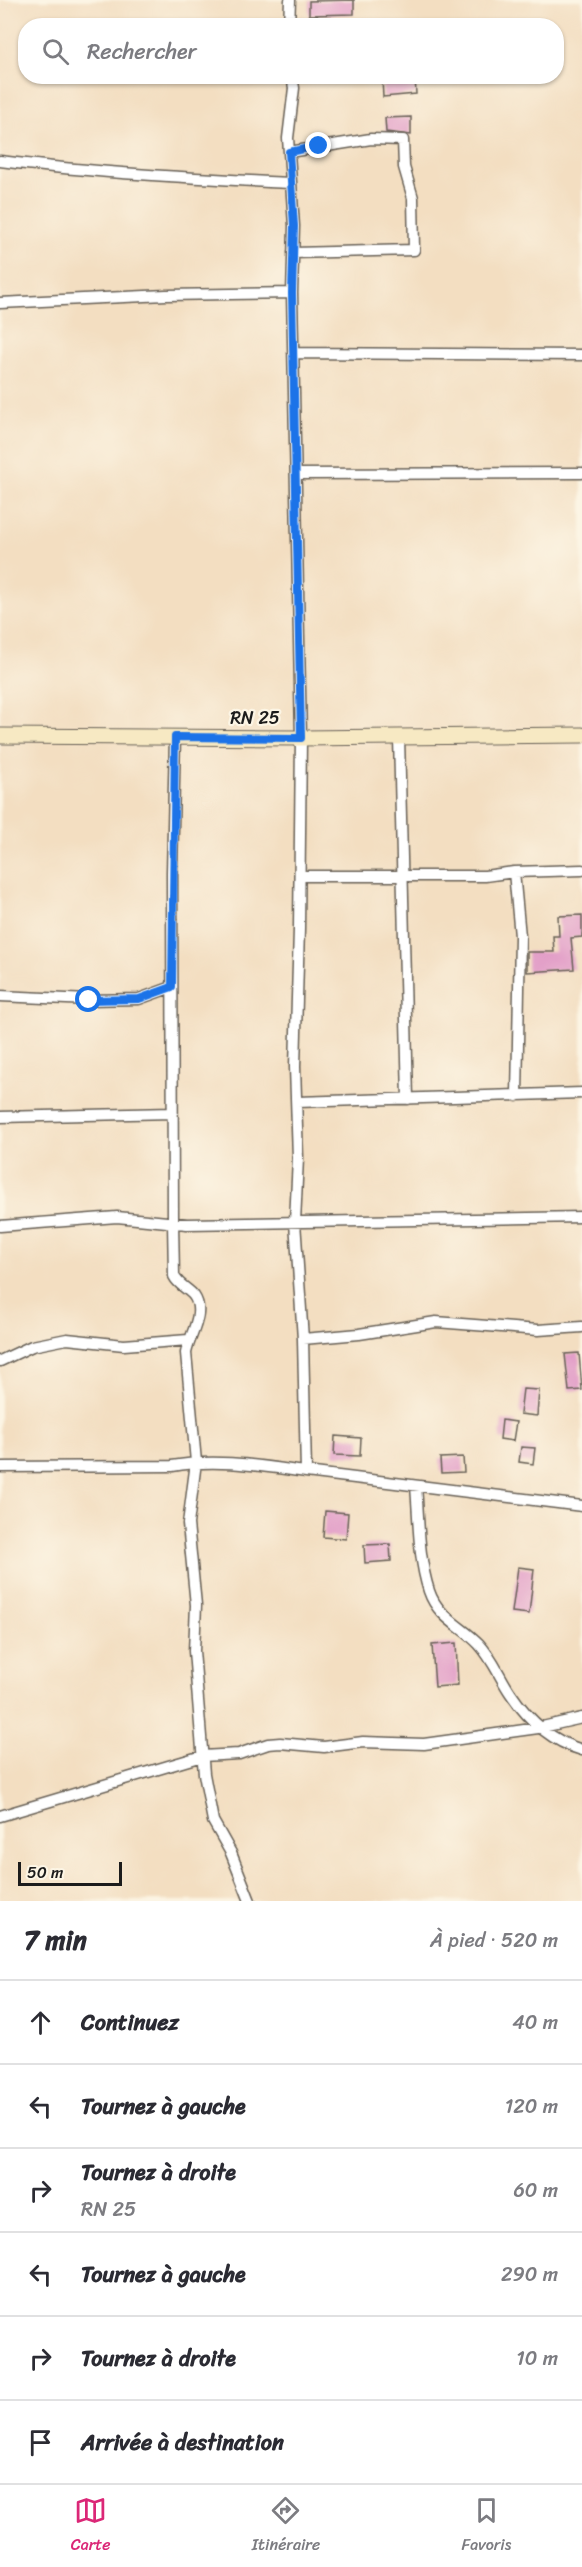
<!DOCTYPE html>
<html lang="fr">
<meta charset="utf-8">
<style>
body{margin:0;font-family:Sriracha,sans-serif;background:#f7f7f7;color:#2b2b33}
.scale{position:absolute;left:18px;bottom:15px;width:104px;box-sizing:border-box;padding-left:6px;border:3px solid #1c1c1c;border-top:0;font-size:16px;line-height:21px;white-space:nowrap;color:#1c1c1c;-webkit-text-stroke:4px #fcf5e5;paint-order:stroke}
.stop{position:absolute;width:18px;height:18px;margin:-14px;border:4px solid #1a73e8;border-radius:50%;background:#fff}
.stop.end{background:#1a73e8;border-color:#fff;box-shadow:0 2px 6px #0008}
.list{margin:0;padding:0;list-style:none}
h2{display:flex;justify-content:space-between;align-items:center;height:78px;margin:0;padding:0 24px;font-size:26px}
h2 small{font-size:20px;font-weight:400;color:#7c7c81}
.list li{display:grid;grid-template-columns:39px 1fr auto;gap:18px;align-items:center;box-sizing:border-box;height:84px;padding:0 24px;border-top:2px solid #e1e1e2}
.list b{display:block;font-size:22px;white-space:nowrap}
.list p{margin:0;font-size:20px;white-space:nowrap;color:#7c7c81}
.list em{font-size:20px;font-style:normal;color:#7c7c81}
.icon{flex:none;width:33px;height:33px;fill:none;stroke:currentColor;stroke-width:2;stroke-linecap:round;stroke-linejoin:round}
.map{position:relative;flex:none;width:582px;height:1901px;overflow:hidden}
.search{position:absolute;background:#fff;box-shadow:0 2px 4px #0004;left:18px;right:18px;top:18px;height:66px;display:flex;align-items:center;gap:15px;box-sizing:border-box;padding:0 21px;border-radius:24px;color:#7c7c81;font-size:22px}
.sheet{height:582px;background:#fff}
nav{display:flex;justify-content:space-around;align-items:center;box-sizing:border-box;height:84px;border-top:2px solid #e1e1e2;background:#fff;font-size:16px;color:#7c7c81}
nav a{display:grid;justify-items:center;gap:3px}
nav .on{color:#db2777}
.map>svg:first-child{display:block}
</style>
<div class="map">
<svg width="582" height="1901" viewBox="0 0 582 1901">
<rect width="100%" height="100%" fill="#fcf5e5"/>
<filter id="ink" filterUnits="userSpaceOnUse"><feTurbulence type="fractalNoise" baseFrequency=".0167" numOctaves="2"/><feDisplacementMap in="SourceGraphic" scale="12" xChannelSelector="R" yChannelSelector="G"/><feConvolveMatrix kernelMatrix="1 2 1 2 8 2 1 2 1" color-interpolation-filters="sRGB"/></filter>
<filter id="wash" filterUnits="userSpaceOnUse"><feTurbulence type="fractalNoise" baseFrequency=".008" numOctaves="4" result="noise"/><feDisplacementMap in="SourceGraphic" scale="24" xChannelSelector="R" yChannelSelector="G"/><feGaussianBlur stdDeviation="1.35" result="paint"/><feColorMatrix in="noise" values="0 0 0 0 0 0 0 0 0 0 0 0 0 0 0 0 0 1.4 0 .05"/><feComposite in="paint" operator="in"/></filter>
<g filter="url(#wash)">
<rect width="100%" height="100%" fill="#f3dec1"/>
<g id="blocks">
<!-- building -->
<path fill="#e29dc7" d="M354,0V14L309,15V1Z
M415,77L416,94L383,97L382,80Z
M411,117V135L386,132L385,118Z
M582,915V937L571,938L574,969L527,972V952H554L553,936H559L558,916Z
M579,1353L582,1390L569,1391L565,1354Z
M523,1389L539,1390L537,1416L520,1414Z
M502,1420L516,1422L513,1441L500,1439Z
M335,1436L361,1438L360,1456L334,1455Z
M521,1447L535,1448L533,1464L519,1462Z
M463,1457L464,1472L441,1473L440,1458Z
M325,1511L348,1513L346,1539L323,1537Z
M390,1544L391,1561L365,1563L364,1545Z
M518,1567L534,1569L529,1614L512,1612Z
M456,1643L458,1685L435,1687L432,1645Z"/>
</g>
</g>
<g filter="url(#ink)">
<use href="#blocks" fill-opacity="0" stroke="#676056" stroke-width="1.5"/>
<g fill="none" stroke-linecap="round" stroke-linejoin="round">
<!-- minor casing -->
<g stroke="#676056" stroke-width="13">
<path id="minor" d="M289,26L290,0
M292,76L294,88L288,138L294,226L292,293L301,738L299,929L295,1067L298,1158L295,1222L303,1339L306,1472L582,1506
M289,152L371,139L403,140L404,167L413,198L414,250L293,253
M0,161C97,173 194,178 291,183
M0,303L166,295L292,293
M293,353L582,355
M297,474L582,473
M175,737L172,873L173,1222L174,1276C179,1286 188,1288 194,1296C206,1313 189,1336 186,1353L196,1462L188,1524L196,1605L194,1651L204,1774L213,1821L231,1853L250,1901
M399,737L408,1099
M514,872L520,936L517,1096
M300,876H485L514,872L582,870
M0,996L89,1000L139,999L172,987
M297,1102L582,1093
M0,1117L172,1113
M0,1226L117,1217L187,1224L582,1217
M303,1339L359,1334L436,1322L538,1330L582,1327
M0,1361L32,1346L67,1339L124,1345L188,1340
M0,1467L172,1466C217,1458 261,1466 306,1472
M416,1486C419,1521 418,1557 429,1591C438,1618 462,1626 479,1644C493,1659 500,1678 511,1694C529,1721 551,1741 582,1750
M0,1816L202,1756L239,1754L268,1744L280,1743L324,1747L363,1742L424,1744L538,1728L582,1718"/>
</g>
<!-- secondary casing -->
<g stroke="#676056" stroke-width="17">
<path id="secondary" d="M0,736L301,738L582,735"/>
</g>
<!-- minor -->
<use href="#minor" stroke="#fff" stroke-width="10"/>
<!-- secondary -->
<use href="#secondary" stroke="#f7e9c3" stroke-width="15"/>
</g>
</g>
<g fill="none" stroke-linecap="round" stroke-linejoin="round" filter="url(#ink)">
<!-- route -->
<path stroke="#1a73e8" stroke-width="8" d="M89,1000L139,999L172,987L175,737L301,738L292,293L294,226L289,152L319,146"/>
</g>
<g text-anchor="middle" stroke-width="4.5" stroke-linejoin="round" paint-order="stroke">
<!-- street labels -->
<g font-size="18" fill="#1c1c1c" stroke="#fcf5e5">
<text x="255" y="724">RN 25</text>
</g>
</g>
</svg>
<div class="scale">50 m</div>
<div class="stop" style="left:89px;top:1000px"></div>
<div class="stop end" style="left:319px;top:146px"></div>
<div class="search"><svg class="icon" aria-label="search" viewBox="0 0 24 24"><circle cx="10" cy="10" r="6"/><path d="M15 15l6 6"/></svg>Rechercher</div>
</div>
<section class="sheet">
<h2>7 min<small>À pied · 520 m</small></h2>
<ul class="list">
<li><svg class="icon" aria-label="ahead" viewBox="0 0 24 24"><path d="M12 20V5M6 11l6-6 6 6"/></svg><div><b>Continuez</b></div><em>40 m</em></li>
<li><svg class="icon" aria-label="left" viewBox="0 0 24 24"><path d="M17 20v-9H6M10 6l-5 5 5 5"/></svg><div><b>Tournez à gauche</b></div><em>120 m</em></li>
<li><svg class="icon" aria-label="right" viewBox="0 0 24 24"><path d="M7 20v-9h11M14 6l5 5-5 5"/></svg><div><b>Tournez à droite</b><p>RN 25</p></div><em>60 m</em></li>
<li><svg class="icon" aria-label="left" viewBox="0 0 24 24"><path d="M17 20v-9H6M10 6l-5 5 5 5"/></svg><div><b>Tournez à gauche</b></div><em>290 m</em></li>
<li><svg class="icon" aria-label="right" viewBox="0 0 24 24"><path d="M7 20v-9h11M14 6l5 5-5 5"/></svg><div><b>Tournez à droite</b></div><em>10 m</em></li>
<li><svg class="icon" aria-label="arrive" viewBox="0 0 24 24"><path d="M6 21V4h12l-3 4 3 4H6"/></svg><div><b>Arrivée à destination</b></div></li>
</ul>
</section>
<nav>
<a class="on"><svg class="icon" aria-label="map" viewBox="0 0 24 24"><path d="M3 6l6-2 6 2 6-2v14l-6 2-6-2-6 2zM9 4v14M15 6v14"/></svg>Carte</a>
<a><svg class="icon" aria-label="directions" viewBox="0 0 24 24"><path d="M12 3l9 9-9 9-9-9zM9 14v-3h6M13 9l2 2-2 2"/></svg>Itinéraire</a>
<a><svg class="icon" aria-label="saved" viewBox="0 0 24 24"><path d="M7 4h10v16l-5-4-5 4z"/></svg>Favoris</a>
</nav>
